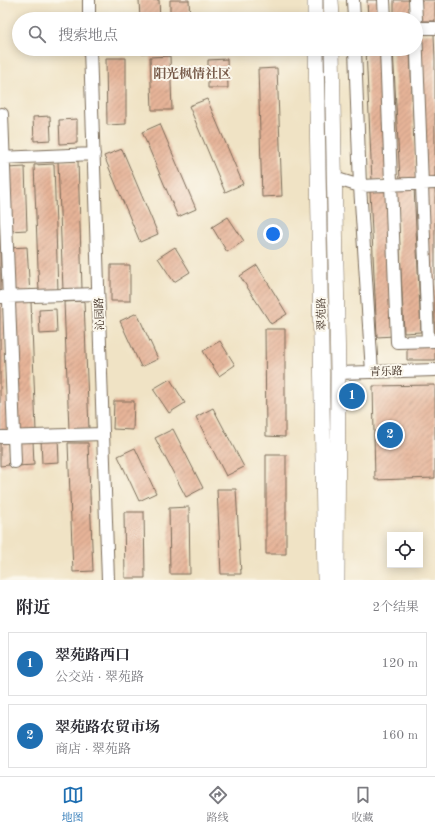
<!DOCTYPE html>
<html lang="zh">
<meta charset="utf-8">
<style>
body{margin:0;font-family:"Old Standard TT","Noto Serif SC",serif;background:#f7f7f7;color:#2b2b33}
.controls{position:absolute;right:12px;bottom:12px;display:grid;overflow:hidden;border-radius:0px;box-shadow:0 2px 10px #0003}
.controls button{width:36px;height:36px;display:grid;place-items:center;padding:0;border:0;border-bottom:1px solid #e1e1e2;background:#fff;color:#2b2b33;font:20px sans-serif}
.you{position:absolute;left:273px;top:234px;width:14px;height:14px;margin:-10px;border:3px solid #fff;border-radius:50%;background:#1a73e8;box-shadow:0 0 0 6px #1a73e833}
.badge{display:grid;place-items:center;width:26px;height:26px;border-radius:50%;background:#1f6fb2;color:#fff;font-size:13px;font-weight:700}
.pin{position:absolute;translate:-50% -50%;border:2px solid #fff;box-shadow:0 1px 4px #0006}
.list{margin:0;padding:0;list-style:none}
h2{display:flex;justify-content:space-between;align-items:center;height:52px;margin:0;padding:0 16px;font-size:17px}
h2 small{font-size:13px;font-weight:400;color:#7c7c81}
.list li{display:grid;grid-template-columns:26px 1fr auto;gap:12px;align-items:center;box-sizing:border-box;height:64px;margin:0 8px 8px;padding:0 8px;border:1px solid #e1e1e2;border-radius:0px}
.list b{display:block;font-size:15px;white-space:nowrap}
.list p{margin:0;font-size:13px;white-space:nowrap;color:#7c7c81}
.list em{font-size:13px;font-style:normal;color:#7c7c81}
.icon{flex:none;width:22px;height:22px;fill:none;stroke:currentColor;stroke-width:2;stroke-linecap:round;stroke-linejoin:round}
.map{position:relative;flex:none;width:435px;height:580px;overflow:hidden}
.search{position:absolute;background:#fff;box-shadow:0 2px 10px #0003;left:12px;right:12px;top:12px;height:44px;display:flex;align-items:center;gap:10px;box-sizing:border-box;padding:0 14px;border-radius:22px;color:#7c7c81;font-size:15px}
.sheet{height:196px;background:#fff}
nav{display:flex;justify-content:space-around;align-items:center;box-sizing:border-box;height:56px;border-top:1px solid #e1e1e2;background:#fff;font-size:11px;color:#7c7c81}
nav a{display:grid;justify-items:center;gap:2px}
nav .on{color:#1f6fb2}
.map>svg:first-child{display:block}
</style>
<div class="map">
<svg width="435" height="580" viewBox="0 0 435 580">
<defs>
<pattern id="building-hatch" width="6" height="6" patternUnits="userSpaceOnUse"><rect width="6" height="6" fill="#e6b498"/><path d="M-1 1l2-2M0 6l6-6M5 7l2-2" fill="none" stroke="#bc937b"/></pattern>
</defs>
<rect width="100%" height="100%" fill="#fbf7ec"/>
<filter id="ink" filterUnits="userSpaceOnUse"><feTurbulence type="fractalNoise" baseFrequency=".025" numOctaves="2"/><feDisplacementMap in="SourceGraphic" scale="8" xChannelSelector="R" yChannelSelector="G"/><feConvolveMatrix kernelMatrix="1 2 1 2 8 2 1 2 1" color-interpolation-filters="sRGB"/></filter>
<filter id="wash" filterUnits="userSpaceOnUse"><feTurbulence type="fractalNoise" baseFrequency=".012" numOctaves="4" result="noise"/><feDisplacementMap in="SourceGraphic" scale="16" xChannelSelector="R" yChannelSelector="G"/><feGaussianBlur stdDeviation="0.9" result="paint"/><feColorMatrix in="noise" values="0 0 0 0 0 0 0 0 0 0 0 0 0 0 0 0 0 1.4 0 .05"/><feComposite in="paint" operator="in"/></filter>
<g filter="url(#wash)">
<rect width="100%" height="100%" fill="#f0e3c5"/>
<g id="blocks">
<!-- building -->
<path fill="url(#building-hatch)" d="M139,0H159L160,19H140Z
M170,0H189L190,19H170Z
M367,0H384L385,19H368Z
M394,0H411L412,19H394Z
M418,0H435V21H419Z
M434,34L435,59V180H424L417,35Z
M142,49H161V52L142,53Z
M366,49H383L389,180L372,181Z
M393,49H410L416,180H400Z
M170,56L172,110H152L150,57Z
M106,58H126V124L107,125Z
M227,59L228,88H208V60Z
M277,68L282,196L262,197L258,69Z
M207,99L243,184L225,192L189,106Z
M50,116L51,140L34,141L33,117Z
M77,119V143L60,144L59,120Z
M160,124L196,209L178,217L142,132Z
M122,149L158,234L140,242L104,156Z
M58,161H78L82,289L63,290Z
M54,164L58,292L39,293L34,165Z
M25,167L27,230L9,231L7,168Z
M414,187L421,332L404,333L397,188Z
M435,187V333H432L425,188Z
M370,191H387L394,336L377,337Z
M0,213L7,293H0Z
M228,217L244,241L227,252L212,227Z
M27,247L30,295L12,296L10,248Z
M175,247L190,272L174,282L158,258Z
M111,265H130V301H111Z
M257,265L287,314L271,324L240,276Z
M84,301L89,430H69L64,302Z
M31,302L36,431H16L11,303Z
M0,303H3L8,431L0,432Z
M56,309L57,333L40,334L39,310Z
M137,313L158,359L141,367L120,321Z
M265,329H285V437L266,436Z
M220,341L235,365L219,376L203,351Z
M435,341V360H407V342Z
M170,379L185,403L169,413L153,389Z
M435,385V478L375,480L373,386Z
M114,401H134L133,430L113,429Z
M213,408L244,467L226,476L196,417Z
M173,429L203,488L186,497L155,438Z
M58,438L59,462L42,463L41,439Z
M0,441H8L9,465L0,466Z
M33,441L34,465L17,466L16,442Z
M68,443H88L93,571L73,572Z
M135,448L156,493L139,501L118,456Z
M266,455H286V554H266Z
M217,489H236L241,574H221Z
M189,507L190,574H170L169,508Z
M124,512H144L145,578H125Z"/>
</g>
</g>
<g filter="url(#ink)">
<use href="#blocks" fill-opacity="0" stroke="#7a6b58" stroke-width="1"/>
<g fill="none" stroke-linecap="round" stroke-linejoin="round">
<!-- minor casing -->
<g stroke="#7a6b58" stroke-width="14">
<path id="minor" d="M89,0V19
M353,0L354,19
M384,0L385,19
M415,0L416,19
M416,28H435
M416,29L428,341
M90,49L108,580
M355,49L360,186L372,372
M386,49L397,342L435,341
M2,114L15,462
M0,158L94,154
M334,178L360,186L435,183
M0,297L98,294
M338,373L435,370
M0,437L103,434"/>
</g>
<!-- major casing -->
<g stroke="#7a6b58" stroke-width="16">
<path id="major" d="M315,0V19
M331,0L332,19
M316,49L325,580
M332,49L338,373L337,580"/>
</g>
<!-- minor -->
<use href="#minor" stroke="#fff" stroke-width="12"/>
<!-- major -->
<use href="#major" stroke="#fff" stroke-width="15"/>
</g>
</g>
<g text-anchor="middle" stroke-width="4" stroke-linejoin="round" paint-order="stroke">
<!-- street labels -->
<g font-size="11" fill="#3b2a1e" stroke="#fbf7ec">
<text transform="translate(99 314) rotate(-92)" y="4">沁园路</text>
<text transform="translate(321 314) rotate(-91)" y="4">翠苑路</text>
<text transform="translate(386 371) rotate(-2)" y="4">青乐路</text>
</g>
<!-- quarter labels -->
<g font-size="13" font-weight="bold" fill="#775a49" stroke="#fbf7ec">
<text x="192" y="78">阳光枫情社区</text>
</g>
</g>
</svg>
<div class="controls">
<button><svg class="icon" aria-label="locate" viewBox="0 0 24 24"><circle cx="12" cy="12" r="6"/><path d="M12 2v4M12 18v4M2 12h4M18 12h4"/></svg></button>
</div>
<div class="you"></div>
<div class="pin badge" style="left:352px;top:396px">1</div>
<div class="pin badge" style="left:390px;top:435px">2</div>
<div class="search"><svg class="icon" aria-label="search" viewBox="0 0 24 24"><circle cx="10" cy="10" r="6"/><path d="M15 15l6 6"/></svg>搜索地点</div>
</div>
<section class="sheet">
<h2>附近<small>2个结果</small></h2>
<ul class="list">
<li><span class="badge">1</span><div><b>翠苑路西口</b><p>公交站 · 翠苑路</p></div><em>120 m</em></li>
<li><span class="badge">2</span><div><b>翠苑路农贸市场</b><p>商店 · 翠苑路</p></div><em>160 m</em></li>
</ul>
</section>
<nav>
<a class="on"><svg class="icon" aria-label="map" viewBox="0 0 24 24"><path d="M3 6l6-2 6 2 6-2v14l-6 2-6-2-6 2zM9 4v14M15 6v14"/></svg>地图</a>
<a><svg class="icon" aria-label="directions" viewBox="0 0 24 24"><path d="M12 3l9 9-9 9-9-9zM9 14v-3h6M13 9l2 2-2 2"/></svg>路线</a>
<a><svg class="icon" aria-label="saved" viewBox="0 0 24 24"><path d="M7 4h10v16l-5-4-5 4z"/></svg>收藏</a>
</nav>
